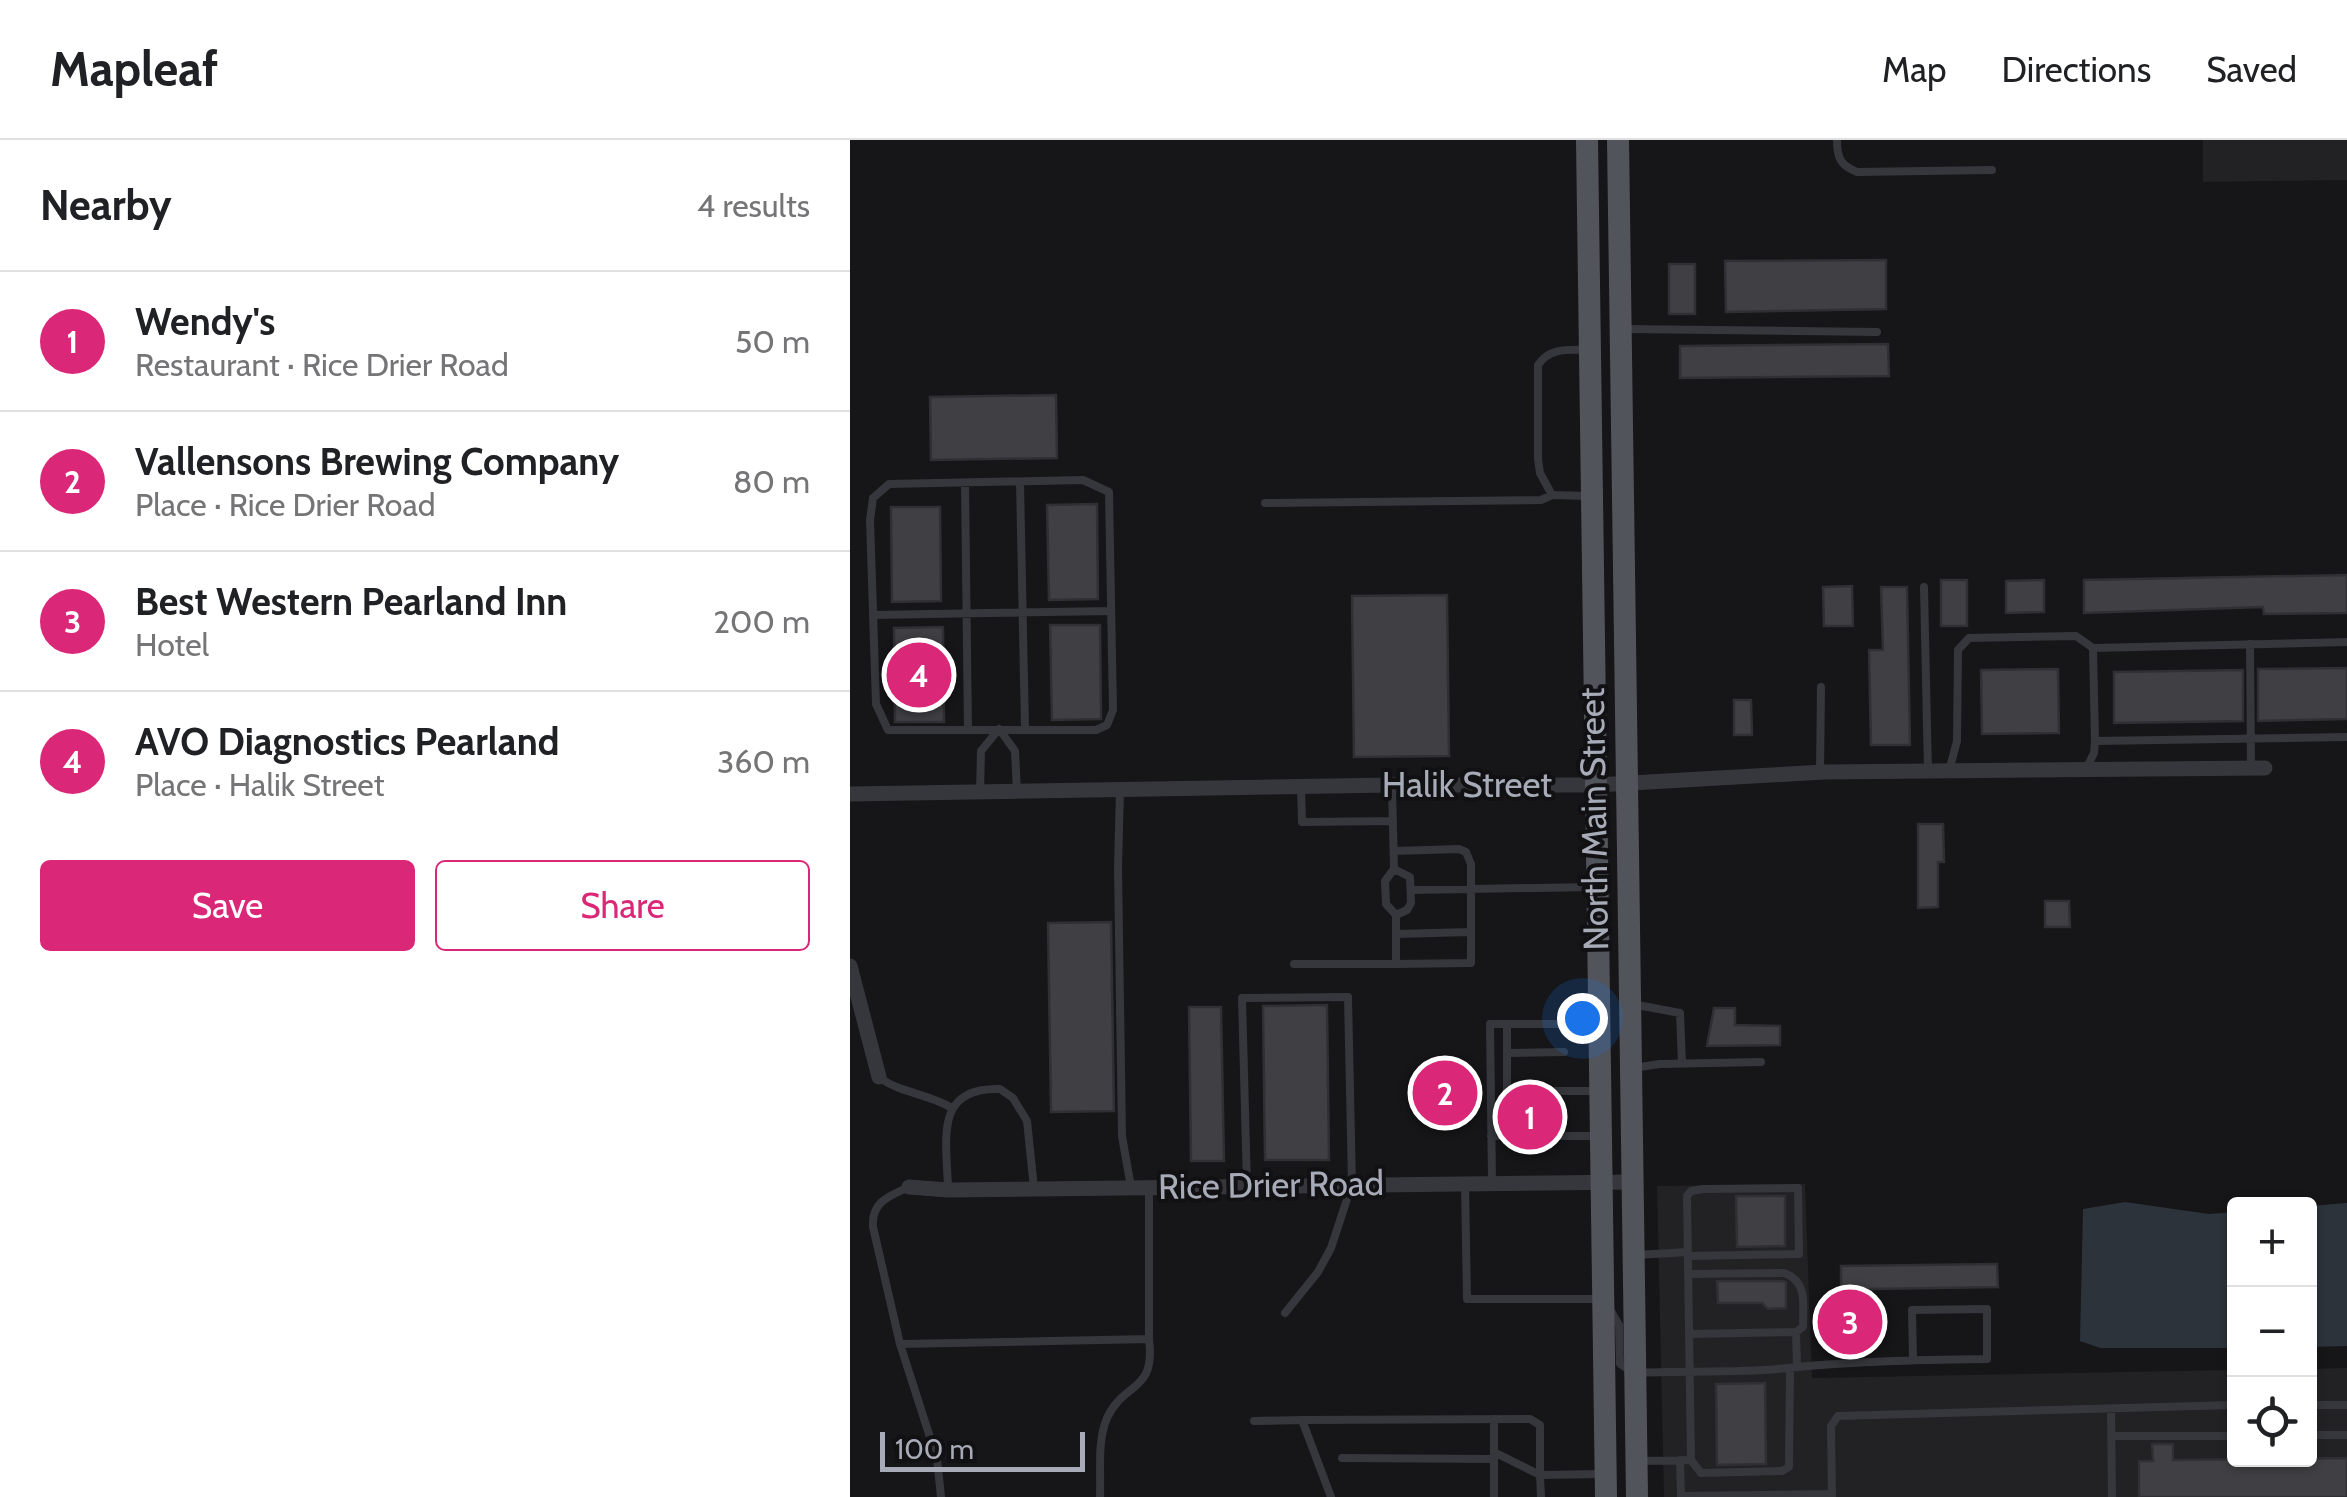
<!DOCTYPE html>
<meta charset="utf-8">
<style>
body{margin:0;font-family:Cabin,sans-serif;background:#f2f2f2;color:#202124}
.controls{position:absolute;right:30px;bottom:30px;display:grid;overflow:hidden;border-radius:10px;box-shadow:0 2px 8px #0004}
.controls button{width:90px;height:90px;display:grid;place-items:center;padding:0;border:0;border-bottom:2px solid #e0e0e0;background:#fff;color:#202124;font:50px sans-serif}
.scale{position:absolute;left:30px;bottom:25px;width:205px;box-sizing:border-box;padding-left:10px;border:5px solid #a7abb7;border-top:0;font-size:28px;line-height:35px;white-space:nowrap;color:#a7abb7;-webkit-text-stroke:8px #111012;paint-order:stroke}
.you{position:absolute;left:732px;top:878px;width:35px;height:35px;margin:-25px;border:8px solid #fff;border-radius:50%;background:#1a73e8;box-shadow:0 0 0 15px #1a73e833}
.badge{display:grid;place-items:center;width:65px;height:65px;border-radius:50%;background:#db2777;color:#fff;font-size:32px;font-weight:700}
.pin{position:absolute;translate:-50% -50%;border:5px solid #fff;box-shadow:0 2px 10px #0006}
.list{margin:0;padding:0;list-style:none}
h2{display:flex;justify-content:space-between;align-items:center;height:130px;margin:0;padding:0 40px;font-size:42px}
h2 small{font-size:32px;font-weight:400;color:#757577}
.list li{display:grid;grid-template-columns:65px 1fr auto;gap:30px;align-items:center;box-sizing:border-box;height:140px;padding:0 40px;border-top:2px solid #e0e0e0}
.list b{display:block;font-size:38px;white-space:nowrap}
.list p{margin:0;font-size:32px;white-space:nowrap;color:#757577}
.list em{font-size:32px;font-style:normal;color:#757577}
.actions{display:flex;gap:20px;padding:30px 40px}
.actions a{flex:1;padding:22px 0;border:2px solid #db2777;border-radius:10px;text-align:center;font-size:35px;color:#db2777}
.actions .main{background:#db2777;color:#fff}
.icon{flex:none;width:55px;height:55px;fill:none;stroke:currentColor;stroke-width:2;stroke-linecap:round;stroke-linejoin:round}
.map{position:relative;flex:none;width:1497px;height:1357px;overflow:hidden}
header{display:flex;align-items:center;gap:60px;box-sizing:border-box;height:140px;padding:0 50px;background:#fff;border-bottom:2px solid #e0e0e0}
header strong{font-size:48px}
nav{display:flex;gap:55px;margin-inline-start:auto;font-size:35px}
main{display:flex}
aside{flex:1;background:#fff}
.map>svg:first-child{display:block}
</style>
<header>
<strong>Mapleaf</strong>
<nav><a>Map</a><a>Directions</a><a>Saved</a></nav>
</header>
<main>
<aside>
<h2>Nearby<small>4 results</small></h2>
<ul class="list">
<li><span class="badge">1</span><div><b>Wendy's</b><p>Restaurant · Rice Drier Road</p></div><em>50 m</em></li>
<li><span class="badge">2</span><div><b>Vallensons Brewing Company</b><p>Place · Rice Drier Road</p></div><em>80 m</em></li>
<li><span class="badge">3</span><div><b>Best Western Pearland Inn</b><p>Hotel</p></div><em>200 m</em></li>
<li><span class="badge">4</span><div><b>AVO Diagnostics Pearland</b><p>Place · Halik Street</p></div><em>360 m</em></li>
</ul>
<div class="actions"><a class="main">Save</a><a>Share</a></div>
</aside>
<div class="map">
<svg width="1497" height="1357" viewBox="0 0 1497 1357">
<rect width="100%" height="100%" fill="#161517"/>
<!-- built -->
<path fill="#222124" d="M1353,0H1497V40L1353,42Z
M955,1044L962,1238L1384,1230V1320H1460V1229L1497,1228V1357H814L807,1046Z"/>
<!-- water -->
<path fill="#2c333b" d="M1275,1062L1359,1074L1384,1072V1208H1250L1230,1201L1233,1069Z
M1497,1063V1206L1460,1207V1066Z"/>
<!-- building -->
<path fill="#404044" stroke="#302f33" stroke-width="2.5" d="M1036,120V169L876,172L875,121Z
M819,124H845V174H819Z
M1038,204L1039,236L830,238V206Z
M206,255L207,318L81,320L80,257Z
M247,364L248,459L199,460L197,365Z
M41,367H90L91,461L42,462Z
M1497,435V473L1414,474L1413,467L1234,473V440Z
M1091,440H1117V486H1091Z
M1194,440V472L1156,473V441Z
M1002,446L1003,486H974L973,447Z
M1031,447H1057L1060,605H1021L1019,510H1033Z
M597,455L599,616L504,617L502,456Z
M200,485H250L251,579L202,580Z
M93,487L94,582H45L44,488Z
M1497,528V579L1408,581V529Z
M1208,529L1209,593L1132,594L1131,530Z
M1393,530V581L1264,583V532Z
M884,560H901L902,595H884Z
M1068,684H1093L1094,722H1088V767L1068,768Z
M1195,761H1219L1220,787H1195Z
M261,782L264,971L201,972L198,783Z
M477,865L479,1020H415L413,866Z
M339,867H371L374,1021H341Z
M864,868H885V885L930,886V905L857,906Z
M579,934H612V972H579Z
M886,1056H935V1106L887,1107Z
M1147,1124L1148,1147L1021,1149V1172H1015L1012,1212L990,1216V1212H984L983,1158H991V1126Z
M867,1141H932L936,1142V1168L918,1169L912,1163H868Z
M915,1243L916,1324L867,1325L866,1244Z
M1302,1304H1323V1320L1497,1318V1357H1289V1321H1303Z"/>
<g fill="none" stroke-linecap="round" stroke-linejoin="round">
<!-- service -->
<path stroke="#36373c" stroke-width="8" d="M987,0C987,18 990,25 1007,32L1142,30
M776,189L1027,192
M233,340L259,352L263,570L257,585L246,590H38L26,564L20,380L23,358L39,344Z
M170,342L175,589
M115,343L118,590
M702,355L690,333L688,319V225C700,207 719,210 739,210
M415,363L691,360L702,355L737,356
M1074,447L1078,632
M23,475L261,471
M1497,502L1243,508L1245,601L1497,597
M1400,504L1401,628
M149,589L165,611L167,652
M1236,629L1244,613L1245,601
M1099,631L1107,601L1108,510L1119,498L1226,496L1243,508
M970,633L971,547
M451,646L452,682L543,681
M542,647L544,729L535,741L536,764L546,775L557,770L561,763L560,737L544,729
M270,650L268,727L272,996L281,1047
M130,652L131,611L149,589
M544,711L609,709L616,712L621,724V792L546,794
M561,750L742,747
M444,824H546V775
M546,824L621,823V792
M782,864L830,873L832,923
M657,884V951H745
M657,913L714,912
M783,928L810,924L911,922
M29,937C47,952 79,954 102,968
M641,996H747
M642,1043L640,884H745
M615,1044L617,1159H748
M397,1046L392,858L498,857L502,1044L481,1108L468,1132L435,1173
M59,1047C39,1056 21,1062 23,1087L50,1204L87,1319L91,1357
M98,1050C97,1000 83,947 150,949L163,958L177,981L184,1048
M786,1115L838,1112
M838,1134L934,1133C958,1141 953,1165 953,1187L946,1192L947,1226
M761,1171L769,1185L770,1224L784,1233C835,1230 888,1234 938,1228C1004,1221 1070,1220 1137,1219V1169L1062,1170L1063,1220
M839,1194L946,1192
M50,1204L299,1199V1047
M1460,1265H1497
M1261,1269L1262,1357
M404,1281L452,1280
M1460,1295H1497
M1261,1296H1384
M644,1312L690,1335L691,1357
M492,1318L644,1319
M830,1320L831,1356L982,1354
M841,1320L851,1333L932,1331L939,1327L940,1228
M791,1321L841,1320L837,1056L841,1051L853,1049L948,1048L949,1114L838,1116
M250,1357C251,1332 247,1301 257,1278C274,1241 306,1253 299,1199
M481,1357L452,1280L680,1279L690,1285V1335L751,1334
M644,1357V1279
M982,1357L981,1286L988,1276L1384,1265"/>
<!-- minor -->
<path stroke="#36373c" stroke-width="15" d="M0,654L542,645H746L974,632L1415,628
M0,826L29,937
M59,1047L98,1050L782,1042"/>
<!-- primary -->
<path stroke="#52545b" stroke-width="22" d="M737,0L756,1357
M768,0L787,1357"/>
</g>
<g text-anchor="middle" stroke-width="8" stroke-linejoin="round" paint-order="stroke">
<!-- street labels -->
<g font-size="35" fill="#a7abb7" stroke="#111012">
<text x="617" y="657">Halik Street</text>
<text transform="translate(744 679) rotate(-91)" y="12">North Main Street</text>
<text transform="translate(421 1045) rotate(-1)" y="12">Rice Drier Road</text>
</g>
</g>
</svg>
<div class="controls">
<button>+</button>
<button>−</button>
<button><svg class="icon" aria-label="locate" viewBox="0 0 24 24"><circle cx="12" cy="12" r="6"/><path d="M12 2v4M12 18v4M2 12h4M18 12h4"/></svg></button>
</div>
<div class="scale">100 m</div>
<div class="you"></div>
<div class="pin badge" style="left:680px;top:977px">1</div>
<div class="pin badge" style="left:595px;top:953px">2</div>
<div class="pin badge" style="left:1000px;top:1182px">3</div>
<div class="pin badge" style="left:69px;top:535px">4</div>
</div>
</main>
